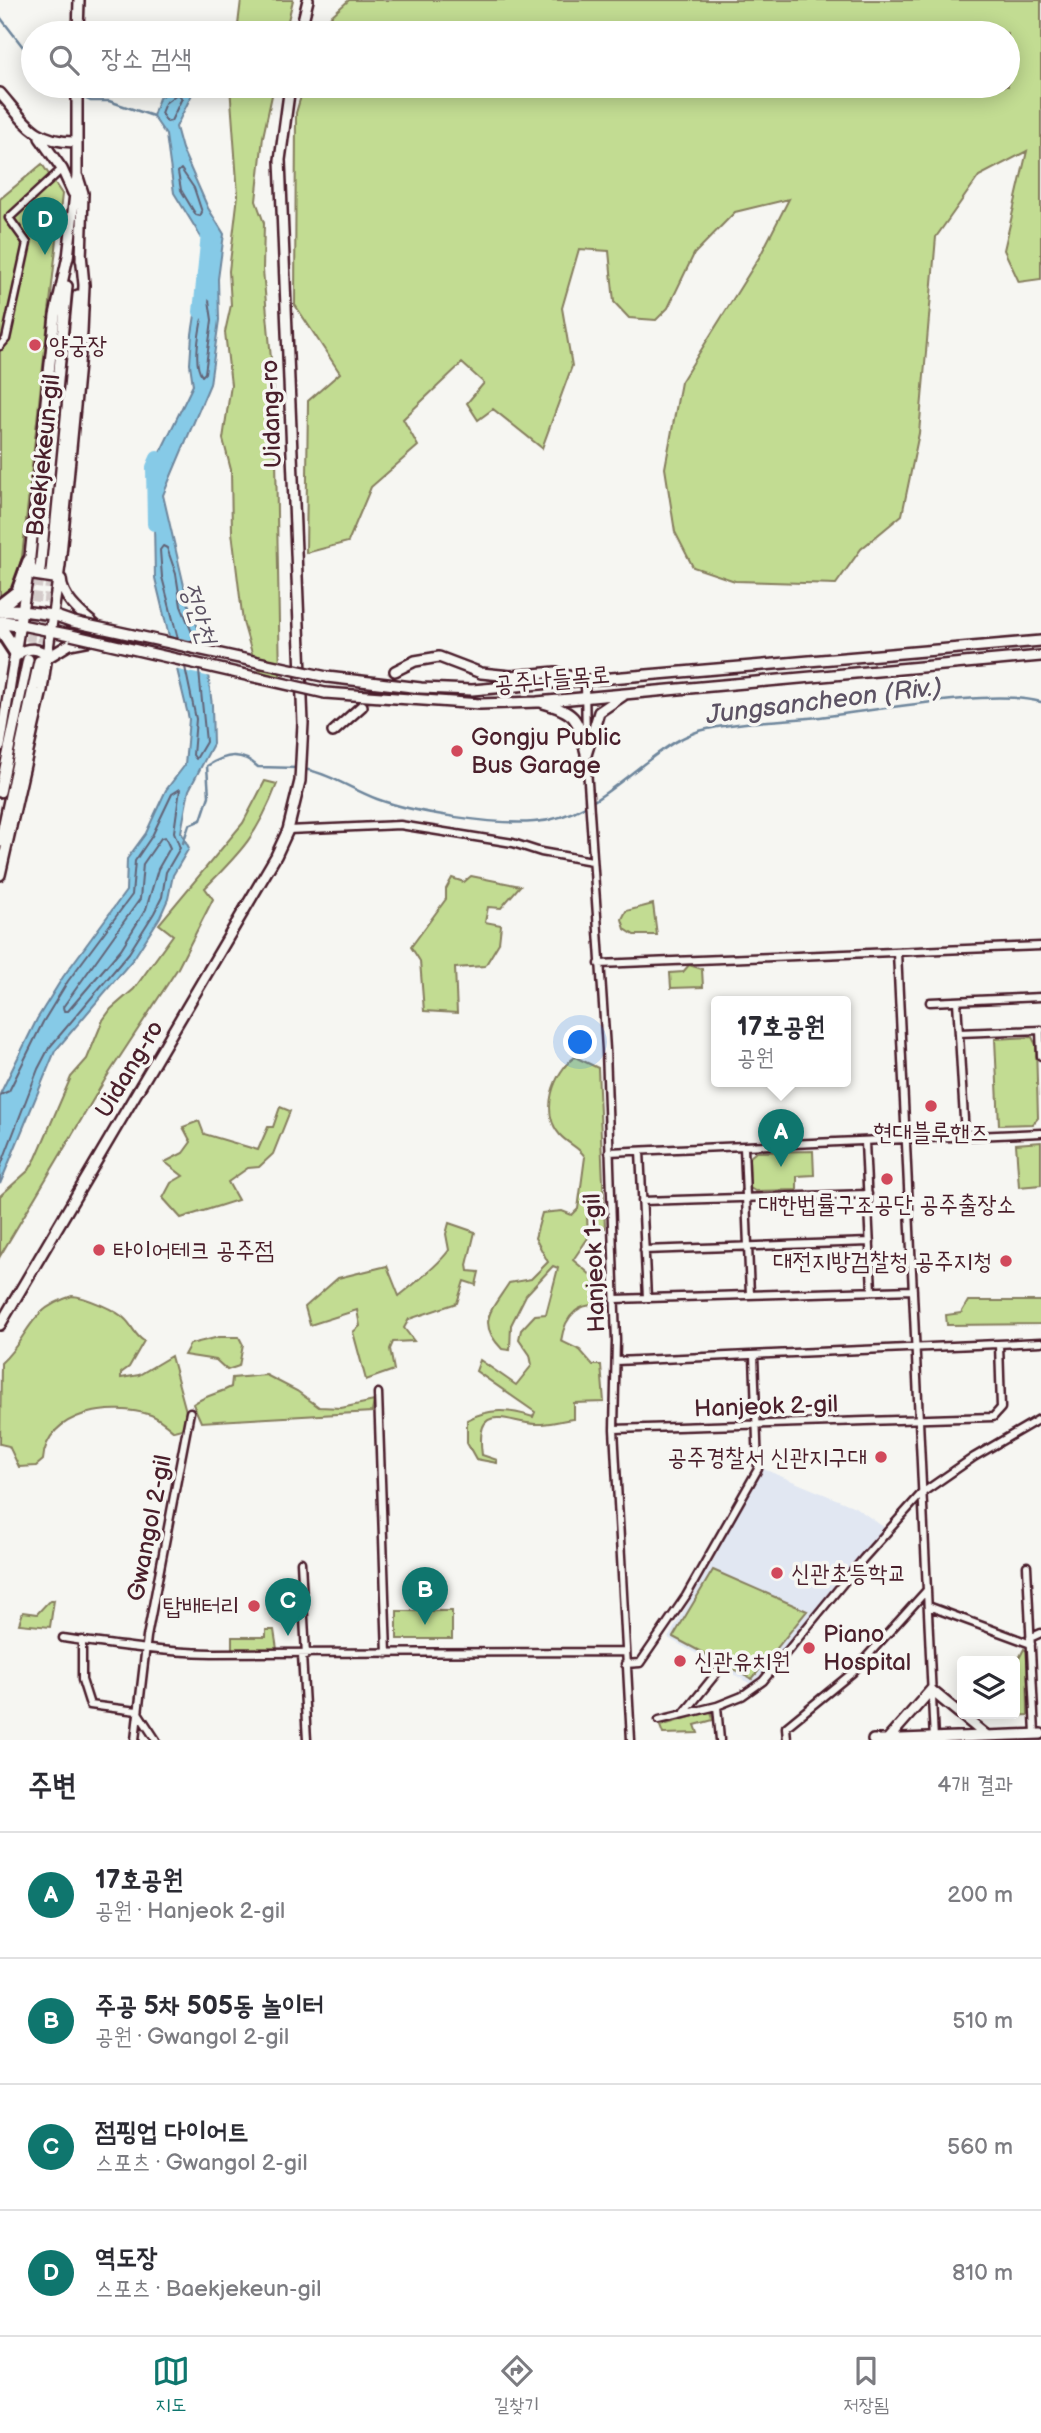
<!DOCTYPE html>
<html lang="ko">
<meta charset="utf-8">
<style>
body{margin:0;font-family:"Balsamiq Sans","Poor Story",sans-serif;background:#f7f7f7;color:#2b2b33}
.controls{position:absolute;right:21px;bottom:21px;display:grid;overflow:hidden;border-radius:7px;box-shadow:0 4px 18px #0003}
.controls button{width:63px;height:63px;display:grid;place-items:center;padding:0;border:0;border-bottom:2px solid #e1e1e2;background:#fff;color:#2b2b33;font:35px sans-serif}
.you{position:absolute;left:581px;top:1043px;width:24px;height:24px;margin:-18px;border:5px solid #fff;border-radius:50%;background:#1a73e8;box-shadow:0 0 0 10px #1a73e833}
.badge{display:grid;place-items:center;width:46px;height:46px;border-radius:50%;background:#0f766e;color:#fff;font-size:23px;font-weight:700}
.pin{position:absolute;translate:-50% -58px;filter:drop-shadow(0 2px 4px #0008)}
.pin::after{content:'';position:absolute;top:37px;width:24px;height:21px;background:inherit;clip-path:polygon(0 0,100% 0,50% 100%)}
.popup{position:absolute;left:711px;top:996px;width:140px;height:91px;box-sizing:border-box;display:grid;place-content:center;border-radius:7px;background:#fff;filter:drop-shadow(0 2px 5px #0005);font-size:23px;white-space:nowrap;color:#7c7c81}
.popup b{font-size:26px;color:#2b2b33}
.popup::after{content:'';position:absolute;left:50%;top:100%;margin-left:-14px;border:14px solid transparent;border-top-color:#fff}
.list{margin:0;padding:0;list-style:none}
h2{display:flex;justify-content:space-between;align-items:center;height:91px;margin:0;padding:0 28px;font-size:30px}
h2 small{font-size:23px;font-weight:400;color:#7c7c81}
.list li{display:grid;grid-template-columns:46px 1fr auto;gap:21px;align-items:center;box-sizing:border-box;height:126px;padding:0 28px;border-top:2px solid #e1e1e2}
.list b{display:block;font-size:26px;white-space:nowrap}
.list p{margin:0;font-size:23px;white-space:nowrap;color:#7c7c81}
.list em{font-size:23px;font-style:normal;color:#7c7c81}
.icon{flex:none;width:38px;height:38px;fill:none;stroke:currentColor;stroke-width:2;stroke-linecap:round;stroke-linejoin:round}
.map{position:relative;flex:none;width:1041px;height:1740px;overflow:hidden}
.search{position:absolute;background:#fff;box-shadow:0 4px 18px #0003;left:21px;right:21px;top:21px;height:77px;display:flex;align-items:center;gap:18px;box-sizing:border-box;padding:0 24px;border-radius:38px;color:#7c7c81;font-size:26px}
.sheet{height:595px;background:#fff}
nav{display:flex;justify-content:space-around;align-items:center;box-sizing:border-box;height:98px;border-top:2px solid #e1e1e2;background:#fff;font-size:19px;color:#7c7c81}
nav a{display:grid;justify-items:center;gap:4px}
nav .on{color:#0f766e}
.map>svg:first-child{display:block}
</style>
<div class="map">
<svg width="1041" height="1740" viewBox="0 0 1041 1740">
<rect width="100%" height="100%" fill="#f6f6f2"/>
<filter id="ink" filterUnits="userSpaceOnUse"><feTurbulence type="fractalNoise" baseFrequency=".0143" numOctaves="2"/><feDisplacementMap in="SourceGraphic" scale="14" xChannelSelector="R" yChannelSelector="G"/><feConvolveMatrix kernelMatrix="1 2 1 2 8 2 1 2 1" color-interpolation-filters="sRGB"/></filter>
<g filter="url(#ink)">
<!-- built -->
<path fill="#e1e7f2" d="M761,1468L855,1507L885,1528L775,1661L751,1684L668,1638L709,1568Z"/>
<!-- green -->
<path fill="#c2dc92" stroke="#867e5e" stroke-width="2" d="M241,0H293L285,33H237Z
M349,0H1041V279L1019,282L1004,250L1027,151L979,176L936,237L919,433L902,515L861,549L836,584L735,581L693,567L675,532L665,468L681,382L760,256L789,199L735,212L694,254L668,308L656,320L629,318L614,302L609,251L579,249L562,308L572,366L542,448L493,409L478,420L467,403L484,383L462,363L403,419L418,446L371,487L348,542L306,553L308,401L340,373L295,305L296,113L304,86H1008V33H318L321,25Z
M230,86H274L263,137L256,201L264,223L263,270L275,403L280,678L262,672L256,667L243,622L232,532L231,470L223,439L231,385L225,332L231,305L229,271L238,195Z
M42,164L62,194L22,557L13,588L0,596V199Z
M265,781L277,784C258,834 242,851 205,888L213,899L178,968L106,1078L0,1256V1196L29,1170L36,1158L71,1077L87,1059L103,1020L111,1009L134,989L173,935L159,924L243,823Z
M471,876L520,886L501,908L488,907L485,922L501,925L499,943L485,966L455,968L457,1013L424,1011L420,961L411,947L446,899V889L452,878L464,882Z
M653,904L657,935H634L625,929L622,919L626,911Z
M689,965L702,969L703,987L671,988L670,973L683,972Z
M1032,1037L1036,1045L1038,1118L1033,1124L999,1125L995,1039Z
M575,1057L598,1068L605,1228H595L593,1215H587L588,1238L573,1260C590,1275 606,1283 607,1307C580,1299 565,1315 561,1341L580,1350L593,1365H601L604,1402L574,1403V1419C562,1420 546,1425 535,1424C503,1421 475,1401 482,1455L497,1460V1463L476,1459L467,1443V1420C489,1408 509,1409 533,1417L535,1412L476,1371L480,1360L516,1385L532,1365L530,1355L519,1339L521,1330L535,1315L546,1314L558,1268L553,1266L526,1295L511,1325L510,1350L502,1349C476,1322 491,1311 509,1283L531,1279L548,1262L535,1238L542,1213L562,1211L572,1215L578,1209L585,1157C579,1147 568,1144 560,1135C540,1113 553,1072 575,1057Z
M280,1107L290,1111L273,1154L259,1167L248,1168L228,1182L238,1200L181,1218L163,1198L171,1183L183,1176L165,1162L183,1153L191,1142L183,1127L199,1121L204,1134L258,1150L268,1127H273Z
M1041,1142V1185L1019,1187L1016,1144Z
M813,1151L814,1175L797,1176V1190L755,1191L750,1188L749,1158L756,1152Z
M449,1223L475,1232L467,1265L468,1271L479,1272L476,1285L464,1281L457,1303L409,1319L404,1328L414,1341L393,1342L390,1349L394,1370L366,1380L353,1332L360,1326L357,1310L310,1325L305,1307L338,1278L387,1266L399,1296C414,1284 439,1265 449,1250L446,1234Z
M72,1296C85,1297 117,1310 126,1320C133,1327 135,1336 144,1341L129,1367L121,1373V1378L139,1375L171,1356L187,1415L182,1429L174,1431C167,1425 159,1418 151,1415C113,1402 46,1411 43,1460L36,1466L19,1467L9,1446L0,1444L1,1363C31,1336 25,1311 72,1296Z
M968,1301H1041V1324L947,1325L946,1315L961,1313Z
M219,1337H239L243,1345L239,1366L227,1370L216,1360L184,1355L190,1344Z
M266,1375L297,1391L319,1407L341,1408L374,1401L372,1412L201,1422L193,1404C206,1395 218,1394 231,1387L232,1378Z
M713,1570L807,1611L752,1679L673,1637Z
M54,1600L50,1627L19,1624L23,1612L37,1614L48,1602Z
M397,1611H452V1639H397Z
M266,1630H274L277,1649L232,1650V1637H266Z
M1024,1649L1027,1651L1028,1715L994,1717L996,1714H1015V1666Z
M711,1711L713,1720L695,1725L698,1733L663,1734L660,1726Z"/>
<!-- water -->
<path fill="#86cae7" stroke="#6e869c" stroke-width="2" d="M177,86H196L176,127L182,149L208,208L224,234L218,279L219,320L210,384L163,495L188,603L204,643L212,705L213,744L189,790L181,832L189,848L173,875L168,899L160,917L134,958L55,1051L0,1184V1094L37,1019L63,977L126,891L127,859L146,833L166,790L185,765L189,719L155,578L153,467L193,385L190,364L192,334L206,245L174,193L166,135L153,116L159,98Z"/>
<!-- pier -->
<path fill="#f6f6f2" d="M166,635L207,644L211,677L174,669Z"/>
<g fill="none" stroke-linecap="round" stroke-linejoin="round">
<!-- shore -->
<path stroke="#626376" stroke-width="2" d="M177,94L182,98L171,121L167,122L161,113L165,103Z
M181,169L194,188L202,212L200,216L196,215L181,190L178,172Z
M209,300L212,320L205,373L202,376C191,363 202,320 205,303Z
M178,639L162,577L160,550L163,546L167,548L176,574L181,606L196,642
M185,667L196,719L193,755L196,759L206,742L199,671
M165,837L170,848L158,869L146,909L121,949L68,1011H64L63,1007L140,899L143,864L161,838Z
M0,1095L9,1091L43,1022L68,981L132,895L135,861L152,836L172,794L180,789L174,832L180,848L166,872L162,897L154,913L129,953L49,1048L38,1069L0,1168"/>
<!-- stream -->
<path stroke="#6e869c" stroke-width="2.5" d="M0,17L33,60
M57,86L74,93
M80,96L91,101H109L153,116
M304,769C330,774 353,790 377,799C415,813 494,825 534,822C591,819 629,769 675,742C682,738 691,734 699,731C738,721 780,721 820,717C874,711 993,688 1041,702
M183,843L189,825L201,820L209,796L207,766C226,754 241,751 258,767L298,768"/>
<!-- river -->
<path stroke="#86cae7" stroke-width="14" d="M200,312L208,234L205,229
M154,524L153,467L157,458"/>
<!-- secondary-tunnel -->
<path stroke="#d4cbca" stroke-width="9" stroke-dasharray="9 4.5" stroke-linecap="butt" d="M28,655L40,570
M40,656L51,573
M362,706L395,671"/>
<!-- street casing -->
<g stroke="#4a1f2b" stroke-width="11">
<path id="street" d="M0,346L6,339L27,243L9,218L62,169
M585,682L586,742
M586,753L606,1049L616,1341L614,1429L631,1740
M288,830L400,825L513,843L541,852L592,861
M897,952L934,1740
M599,964L1041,946
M957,1001L965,1136
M930,1002L1041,997
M1040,1030L1041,1056
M959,1033L1041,1030
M865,1142L872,1291
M744,1147L750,1295
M640,1151L647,1298
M609,1152L1041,1133
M642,1201L868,1194
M644,1250L870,1242
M615,1299L913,1290
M616,1361L1041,1342
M378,1393L387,1654
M614,1429L993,1417L1001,1408L999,1344
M301,1562L306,1655
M1027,1566L1035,1734
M928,1606L1031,1644
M63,1638C113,1645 162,1652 212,1653L625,1652
M1030,1638L1041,1633
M82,1640V1680L90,1705L137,1711L156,1740
M302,1655L307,1740
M625,1664L640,1663L686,1596L758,1469L754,1355
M685,1712L719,1670
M659,1720L717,1706
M135,1740L147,1637L190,1412
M720,1740L717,1706L742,1696L763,1681L863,1559L922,1493L974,1457L1041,1418
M787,1740L786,1727L852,1673L927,1590"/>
</g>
<!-- secondary casing -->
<g stroke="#4a1f2b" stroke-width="14">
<path id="secondary" d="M78,33L79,0
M300,33L308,0
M0,93C25,122 35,143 77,142
M40,138L62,169L73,193
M78,177L83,193L81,260
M68,258L77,175V86
M29,562L34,575L54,578L59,570
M29,566L55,315L68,256
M40,570L67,286
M51,572L78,295
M61,579C62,599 82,614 96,626
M22,611L53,615L73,622
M21,625L71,635
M17,654C27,648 40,646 47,658L70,644L91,640
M395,671L415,661L439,657L481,673L511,676L556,672L580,680
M327,677L421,688L472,690L1041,641
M325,693L480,704L537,702L1041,656
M543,703C578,713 577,719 586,753
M333,732L362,706
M0,746L27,580
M586,755L599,712L624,695
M0,792L28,659
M0,842L39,661
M0,875L42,690L60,565L82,332L84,285L81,254
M0,1325L276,856L288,830L300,781L303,723L280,160L290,86
M873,1740L1041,1734
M887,1740L931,1690L987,1736"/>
</g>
<!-- highway casing -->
<g stroke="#4a1f2b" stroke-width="18">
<path id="highway" d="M0,606L18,592L29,562
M0,610L22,611
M0,622L21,625
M0,628L17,654"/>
</g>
<!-- street -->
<use href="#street" stroke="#f6f6f2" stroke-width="6"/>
<!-- secondary -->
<use href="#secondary" stroke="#f6f6f2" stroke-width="9"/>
<!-- highway -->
<use href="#highway" stroke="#f6f6f2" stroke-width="12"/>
<!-- secondary-bridge casing -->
<g stroke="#4a1f2b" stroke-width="14" stroke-linecap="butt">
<path id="secondary-bridge" d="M73,622L327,677
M71,635L325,693"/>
</g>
<!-- secondary-bridge -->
<use href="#secondary-bridge" stroke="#f6f6f2" stroke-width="9"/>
</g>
</g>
<!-- markers -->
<g fill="#d1495b" stroke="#f6f6f2" stroke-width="2.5">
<circle cx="35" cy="345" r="7"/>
<circle cx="457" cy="751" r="7"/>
<circle cx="931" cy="1106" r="7"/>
<circle cx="887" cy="1179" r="7"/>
<circle cx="99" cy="1250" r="7"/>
<circle cx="1006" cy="1261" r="7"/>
<circle cx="881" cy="1457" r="7"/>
<circle cx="777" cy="1573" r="7"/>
<circle cx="254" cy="1606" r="7"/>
<circle cx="809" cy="1648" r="7"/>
<circle cx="680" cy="1661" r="7"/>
</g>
<g text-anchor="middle" stroke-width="7" stroke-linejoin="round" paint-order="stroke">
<!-- poi labels -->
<g font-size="24" fill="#4a1f2b" stroke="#f6f6f2" text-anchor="start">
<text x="49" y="353">양궁장</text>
<text x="471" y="745">Gongju Public<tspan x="471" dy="28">Bus Garage</tspan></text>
<text x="931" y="1140" text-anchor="middle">현대블루핸즈</text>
<text x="887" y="1212" text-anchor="middle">대한법률구조공단 공주출장소</text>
<text x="113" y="1258">타이어테크 공주점</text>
<text x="992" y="1269" text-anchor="end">대전지방검찰청 공주지청</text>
<text x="867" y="1465" text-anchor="end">공주경찰서 신관지구대</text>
<text x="791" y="1581">신관초등학교</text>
<text x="240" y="1614" text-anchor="end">탑배터리</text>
<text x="823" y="1642">Piano<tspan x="823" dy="28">Hospital</tspan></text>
<text x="694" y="1669">신관유치원</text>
</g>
<!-- street labels -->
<g font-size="24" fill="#4a1f2b" stroke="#f6f6f2">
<text transform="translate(271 414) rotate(-92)" y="8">Uidang-ro</text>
<text transform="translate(43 455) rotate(-84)" y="8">Baekjekeun-gil</text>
<text transform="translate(552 679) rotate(-5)" y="8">공주나들목로</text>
<text transform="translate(129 1069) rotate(-59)" y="8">Uidang-ro</text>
<text transform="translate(594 1263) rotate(-92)" y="8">Hanjeok 1-gil</text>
<text transform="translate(766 1406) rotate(-2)" y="8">Hanjeok 2-gil</text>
<text transform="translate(149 1528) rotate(-79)" y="8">Gwangol 2-gil</text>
</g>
<!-- water labels -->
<g font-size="26" font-style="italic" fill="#5c5263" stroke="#f6f6f2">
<text transform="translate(199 613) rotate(72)" y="9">정안천</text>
<text transform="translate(824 700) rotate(-7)" y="9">Jungsancheon (Riv.)</text>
</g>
</g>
</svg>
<div class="controls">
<button><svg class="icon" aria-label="layers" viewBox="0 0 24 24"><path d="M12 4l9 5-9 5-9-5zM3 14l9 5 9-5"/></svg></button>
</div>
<div class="you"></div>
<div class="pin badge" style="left:781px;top:1167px">A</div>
<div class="popup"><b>17호공원</b>공원</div>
<div class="pin badge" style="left:425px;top:1625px">B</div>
<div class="pin badge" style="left:288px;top:1636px">C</div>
<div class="pin badge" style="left:45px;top:255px">D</div>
<div class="search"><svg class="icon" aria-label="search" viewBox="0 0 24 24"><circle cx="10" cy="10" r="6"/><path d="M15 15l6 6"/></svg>장소 검색</div>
</div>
<section class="sheet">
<h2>주변<small>4개 결과</small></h2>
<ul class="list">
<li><span class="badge">A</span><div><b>17호공원</b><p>공원 · Hanjeok 2-gil</p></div><em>200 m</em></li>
<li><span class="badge">B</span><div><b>주공 5차 505동 놀이터</b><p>공원 · Gwangol 2-gil</p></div><em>510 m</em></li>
<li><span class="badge">C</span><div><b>점핑업 다이어트</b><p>스포츠 · Gwangol 2-gil</p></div><em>560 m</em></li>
<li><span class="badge">D</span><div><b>역도장</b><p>스포츠 · Baekjekeun-gil</p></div><em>810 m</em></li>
</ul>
</section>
<nav>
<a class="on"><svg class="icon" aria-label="map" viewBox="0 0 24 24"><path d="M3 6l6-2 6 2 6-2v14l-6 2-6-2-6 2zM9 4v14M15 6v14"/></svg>지도</a>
<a><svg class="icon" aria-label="directions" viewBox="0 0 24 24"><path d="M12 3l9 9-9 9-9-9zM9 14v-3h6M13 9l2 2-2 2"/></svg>길찾기</a>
<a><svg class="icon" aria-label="saved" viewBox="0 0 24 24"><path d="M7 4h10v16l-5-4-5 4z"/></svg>저장됨</a>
</nav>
